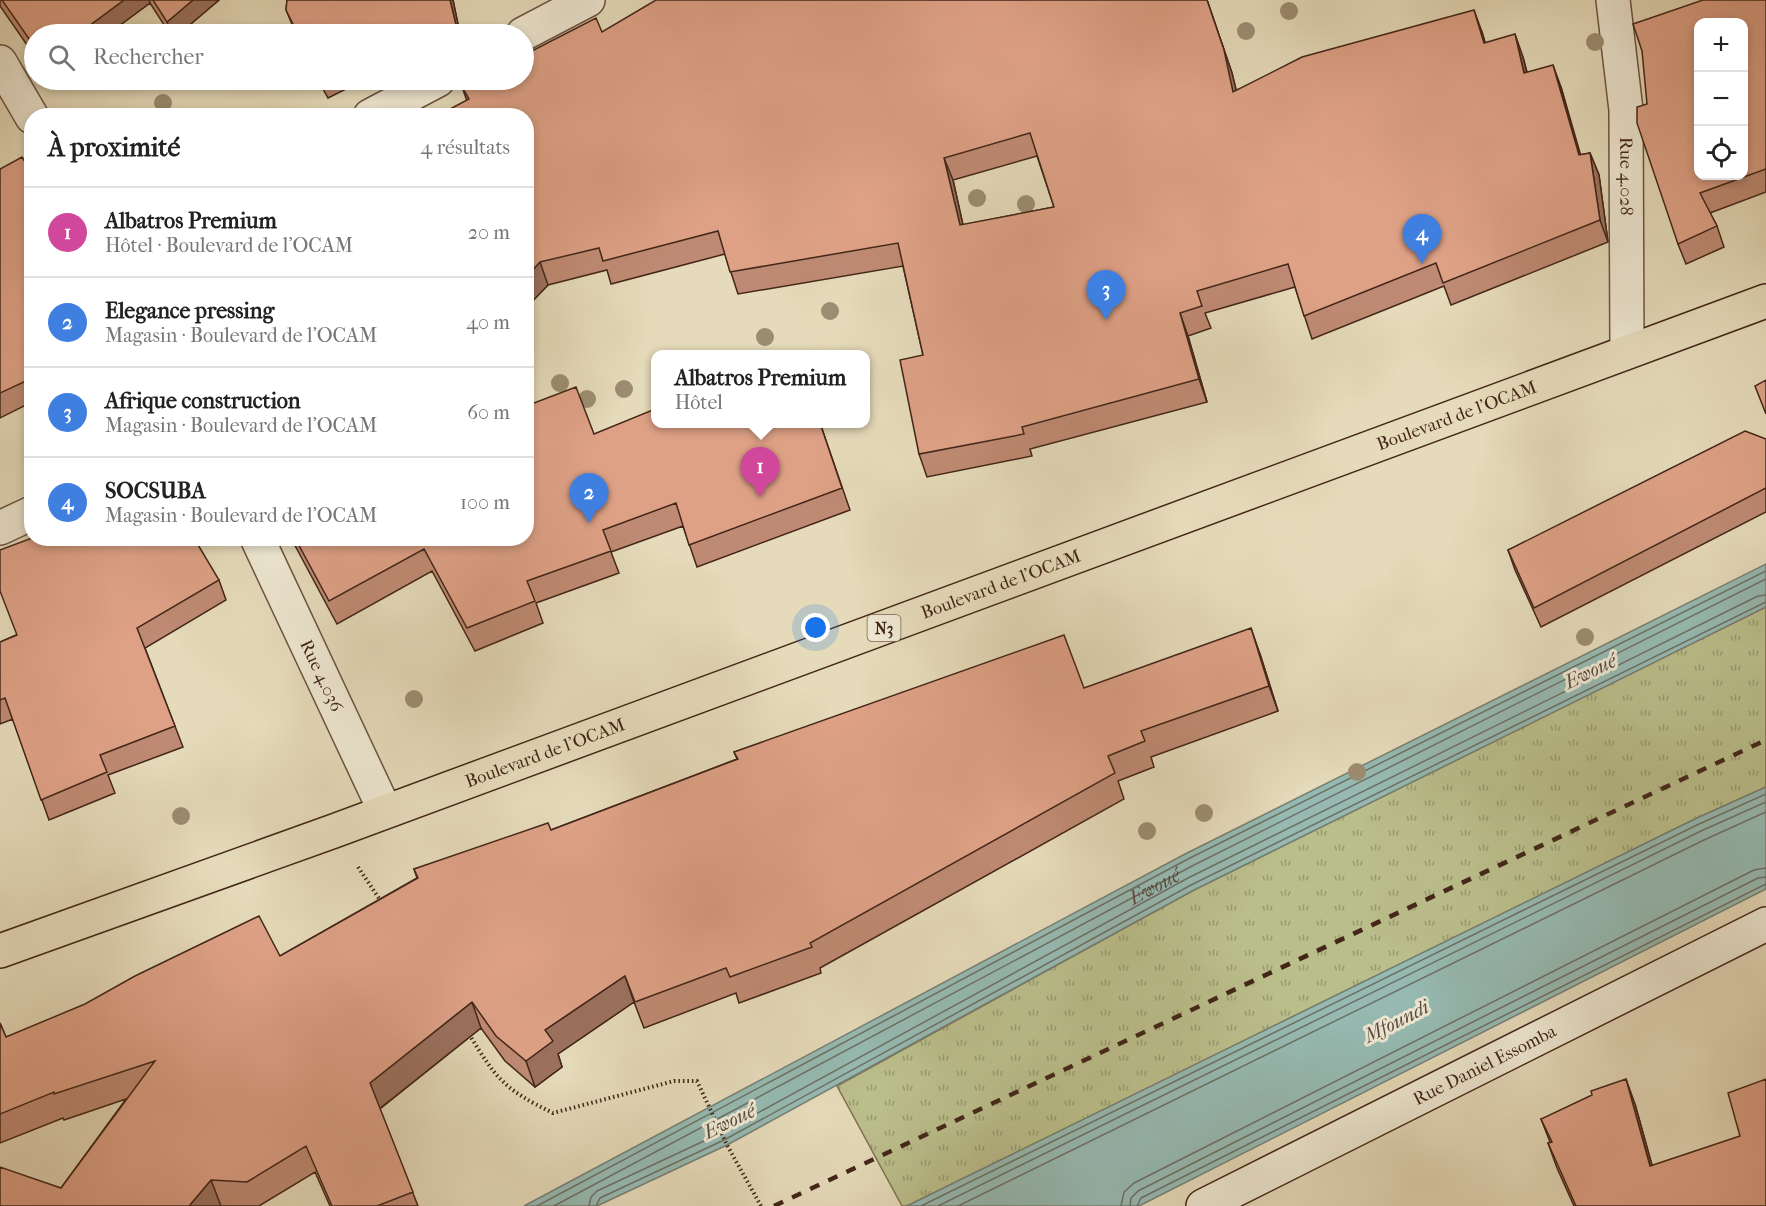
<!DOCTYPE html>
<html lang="fr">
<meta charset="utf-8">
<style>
body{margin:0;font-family:"IM FELL French Canon",serif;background:#f2f2f2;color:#222}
.controls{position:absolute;right:18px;top:18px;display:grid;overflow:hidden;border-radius:12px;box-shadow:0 3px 9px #0003}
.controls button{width:54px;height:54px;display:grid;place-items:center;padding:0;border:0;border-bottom:2px solid #e0e0e0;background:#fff;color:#222;font:30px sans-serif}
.you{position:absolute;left:816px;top:628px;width:21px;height:21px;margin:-15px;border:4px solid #fff;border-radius:50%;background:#1a73e8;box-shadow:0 0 0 9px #1a73e833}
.badge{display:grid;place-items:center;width:39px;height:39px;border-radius:50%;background:#7c3aed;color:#fff;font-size:20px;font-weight:700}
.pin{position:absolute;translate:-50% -50px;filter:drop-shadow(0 2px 3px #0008)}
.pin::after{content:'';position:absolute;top:32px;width:21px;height:18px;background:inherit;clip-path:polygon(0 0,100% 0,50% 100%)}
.popup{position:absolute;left:651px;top:350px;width:219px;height:78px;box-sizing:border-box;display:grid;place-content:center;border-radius:12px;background:#fff;filter:drop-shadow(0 2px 4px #0005);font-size:20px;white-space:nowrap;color:#767676}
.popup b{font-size:22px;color:#222}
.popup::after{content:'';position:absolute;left:50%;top:100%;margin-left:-12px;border:12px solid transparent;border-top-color:#fff}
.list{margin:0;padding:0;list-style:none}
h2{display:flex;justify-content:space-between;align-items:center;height:78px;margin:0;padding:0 24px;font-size:26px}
h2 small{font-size:20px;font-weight:400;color:#767676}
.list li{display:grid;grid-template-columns:39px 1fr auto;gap:18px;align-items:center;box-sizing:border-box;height:90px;padding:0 24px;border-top:2px solid #e0e0e0}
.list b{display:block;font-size:22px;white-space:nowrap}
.list p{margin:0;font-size:20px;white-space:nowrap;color:#767676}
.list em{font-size:20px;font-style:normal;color:#767676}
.icon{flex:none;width:33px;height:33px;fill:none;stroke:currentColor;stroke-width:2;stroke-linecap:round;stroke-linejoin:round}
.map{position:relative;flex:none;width:1766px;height:1206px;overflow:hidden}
.search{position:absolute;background:#fff;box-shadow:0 3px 9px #0003;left:24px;top:24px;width:510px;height:66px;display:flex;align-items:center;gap:15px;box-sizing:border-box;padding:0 21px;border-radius:33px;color:#767676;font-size:22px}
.panel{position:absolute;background:#fff;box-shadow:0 3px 9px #0003;left:24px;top:108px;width:510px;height:438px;border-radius:24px}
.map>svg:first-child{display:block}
</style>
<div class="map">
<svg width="1766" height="1206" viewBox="0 0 1766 1206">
<defs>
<pattern id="grass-tufts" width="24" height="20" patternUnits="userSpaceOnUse" patternTransform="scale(1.5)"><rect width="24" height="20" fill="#babe8b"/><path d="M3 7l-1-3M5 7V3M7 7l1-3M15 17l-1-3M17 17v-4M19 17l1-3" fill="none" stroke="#999a71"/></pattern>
</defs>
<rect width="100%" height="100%" fill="#e5dab9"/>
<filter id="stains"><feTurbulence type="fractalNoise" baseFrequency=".00333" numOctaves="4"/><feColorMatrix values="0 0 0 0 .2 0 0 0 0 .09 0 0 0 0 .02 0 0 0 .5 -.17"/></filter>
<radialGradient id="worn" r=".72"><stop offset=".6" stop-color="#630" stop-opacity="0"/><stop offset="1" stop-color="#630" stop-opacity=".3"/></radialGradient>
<!-- grass -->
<path fill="url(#grass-tufts)" stroke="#7e7252" stroke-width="1.5" d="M1766,607V787L1695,819L907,1206H902L837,1086L1194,890Z"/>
<!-- water -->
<path fill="#96bab2" stroke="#757f75" stroke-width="1.5" d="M1766,564V607L1194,890L727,1145L597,1206H524L1185,854Z
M1766,787V889L1139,1206H907L1695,819Z"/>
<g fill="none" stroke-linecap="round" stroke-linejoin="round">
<!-- shore -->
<g stroke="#6c7066" stroke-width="1.5">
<path d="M537,1206L1188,859L1766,571"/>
<path id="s1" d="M554,1206L1192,866L1766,579"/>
<path d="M589,1206L591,1197L597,1191L721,1133L1188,878L1758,596L1766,595"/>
<path d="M596,1206L600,1198L724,1140L1191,885L1766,602"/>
<path d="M921,1206L1697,825L1766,794"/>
<path d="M938,1206L1701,831L1766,802"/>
<path d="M958,1206L1704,840L1766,812"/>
<path d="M1121,1206L1124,1192L1134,1183L1754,870L1766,868"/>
<path d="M1130,1206L1131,1198L1138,1191L1758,878L1766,877"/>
<path d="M1137,1206L1141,1198L1766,884"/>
</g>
<!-- minor casing -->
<g stroke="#6c5341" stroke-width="36">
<g id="minor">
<path id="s2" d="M1613,0L1626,110L1627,352"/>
<path d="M523,34L588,0"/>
<path d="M370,116L438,80"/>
<path d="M0,528L32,513"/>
</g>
</g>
<!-- tertiary casing -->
<g stroke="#6c5341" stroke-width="36">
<g id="tertiary">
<path d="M0,62L32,117"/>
<path id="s3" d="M257,538L385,811"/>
</g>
</g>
<!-- secondary casing -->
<g stroke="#432619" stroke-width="36">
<g id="secondary">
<path id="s4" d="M1203,1206L1766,924"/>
</g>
</g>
<!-- trunk casing -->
<g stroke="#432619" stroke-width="36">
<g id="trunk">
<path id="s5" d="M0,951L334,831L1766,301"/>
</g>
</g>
<!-- path -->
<path stroke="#432619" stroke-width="4" stroke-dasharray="1.5 3" stroke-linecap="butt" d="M358,867L382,903
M469,1034C497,1080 504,1089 553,1113L674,1081H697L727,1145L761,1206"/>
<!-- minor -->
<use href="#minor" stroke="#eee7d2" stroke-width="33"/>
<!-- tertiary -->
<use href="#tertiary" stroke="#eee7d2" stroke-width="33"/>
<!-- secondary -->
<use href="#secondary" stroke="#eee7d2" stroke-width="33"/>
<!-- trunk -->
<use href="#trunk" stroke="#e5dab9" stroke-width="33"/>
<!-- rail -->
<path stroke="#432619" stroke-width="4.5" stroke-dasharray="10 10" stroke-linecap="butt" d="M774,1206L1766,740"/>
</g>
<!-- trees -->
<g fill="#9c8c71">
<circle cx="1289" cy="11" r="9"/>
<circle cx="1246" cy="31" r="9"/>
<circle cx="1595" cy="42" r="9"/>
<circle cx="163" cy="103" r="9"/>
<circle cx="977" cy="198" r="9"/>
<circle cx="1026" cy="204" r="9"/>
<circle cx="830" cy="311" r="9"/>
<circle cx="765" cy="337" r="9"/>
<circle cx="560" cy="383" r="9"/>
<circle cx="624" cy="389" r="9"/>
<circle cx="587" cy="399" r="9"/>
<circle cx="1585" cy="637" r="9"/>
<circle cx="414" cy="699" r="9"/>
<circle cx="1357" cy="772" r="9"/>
<circle cx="1204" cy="813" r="9"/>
<circle cx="181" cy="816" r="9"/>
<circle cx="1147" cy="831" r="9"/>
</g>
<!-- wall -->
<path fill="#bf8a73" stroke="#432619" stroke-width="1.5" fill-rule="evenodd" d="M0,0H219L179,34H170L150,3L108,34H34V55L0,6Z
M287,0H453L460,34H296L286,10Z
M1207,0L1232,73L1236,90L1482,32L1485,43L1523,57L1527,72L1561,87L1580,155L1590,153L1599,175L1608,242L1451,305L1444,286L1312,339L1295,287L1205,313L1211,328L1188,336L1207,402L1030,449L1032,456L927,477L919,454L923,355L903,266L738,294L725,254L611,284L607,270L548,285L526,308V116L467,101L462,87L602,32ZM1037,156L1054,207L963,225L953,180Z
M1766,0V192L1710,213L1717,226L1724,247L1686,264L1678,244L1647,104Z
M318,80H364L328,98Z
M0,169L32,173V402L0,418Z
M820,423L850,510L697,567L683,526L611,552L619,573L536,603L543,623L475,651L432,571L337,624L291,538H526L594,434L675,426Z
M1766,439V512L1541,627L1515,570L1508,550Z
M219,580L226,600L145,648L183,747L108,775L115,793L49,820L13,719L0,724V642L16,635Z
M1260,654L1278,711L1151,757L1154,767L1118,781L1124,799L820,968L821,973L739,1003L736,993L644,1028L634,1002L558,1054L562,1067L535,1087L505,1061L481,1028L380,1109L418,1206H330L315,1172L259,1206H0L61,1188L126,1099L64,1120L63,1118L0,1143V1023L6,1037L280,956L417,878L414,869L551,830L737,759L734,752L1084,688Z
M1635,1104L1652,1165L1766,1206H1574L1557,1168L1548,1143L1550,1142L1541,1119Z"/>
<!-- shaded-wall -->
<path fill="#9b715e" stroke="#432619" stroke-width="1.5" d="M124,0H149L150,3L108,34H78Z
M193,0H219L179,34H172L167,22Z
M450,0H453L460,34H459L457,29Z
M1207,0L1232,73L1242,114L1233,92Z
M1474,10L1482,32L1492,65L1484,43Z
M1515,34L1523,57L1532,96L1524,73Z
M1553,65L1561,87L1587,177L1579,155Z
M1590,153L1599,175L1608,242L1600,220Z
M944,158L953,180L968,248L960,225Z
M540,262L548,285L526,308V277Z
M1180,313L1188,336L1207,402L1199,379Z
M1251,628L1260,654L1278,711L1269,686Z
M625,976L634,1002L558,1054L562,1067L535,1087L526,1061L545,1030Z
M472,1002L481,1028L379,1109L370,1083Z
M1626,1079L1635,1104L1659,1191L1650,1166Z
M211,1180L221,1206H189Z"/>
<!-- building -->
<path fill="#dea186" stroke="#432619" stroke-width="1.5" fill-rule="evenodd" d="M2,0H124L78,34H34V46Z
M153,0H193L167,22Z
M287,0H450L457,29L431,34H298L286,10Z
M656,0H1207L1224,50L1233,92L1302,57L1474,10L1484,43L1515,34L1524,73L1553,65L1579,155L1590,153L1600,220L1443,283L1436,263L1304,316L1288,264L1197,291L1202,306L1180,313L1199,379L1022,427L1024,434L919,454L900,360L923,355L898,243L730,272L718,231L603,261L599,248L540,262L526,277V116H437L469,99L462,87L476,80H524V55L596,18L602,32ZM1030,133L1054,207L960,225L944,158Z
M1703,0H1766V169L1700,193L1717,226L1678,244L1637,123V107L1647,104L1642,51L1633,24ZM1698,22H1743V176H1698Z
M22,157L32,173V391L26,381L0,393V169Z
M1766,380V414L1755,386Z
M576,387L594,434L655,409V423H674L675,426L681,423H820L842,488L689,545L676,503L603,530L611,551L527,581L535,601L467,628L424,549L329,601L295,538H526V406Z
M1745,431L1766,439V488L1534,608L1508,550Z
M32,538H194L219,580L137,628L175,726L100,755L107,772L41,800L5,698L0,700V642L17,635L0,591V550Z
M1251,628L1269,686L1141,731L1145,741L1108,756L1115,773L810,943L812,947L730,977L726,968L635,1002L625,976L545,1030L553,1041L526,1061L496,1036L472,1002L370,1083L413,1192L377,1206H332L306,1146L247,1182L211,1180L189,1206H0V1167L61,1188L155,1061L54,1094V1092L0,1114V1023L6,1037L85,1004L135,976L259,916L280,956L418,878L414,869L548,823L551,830L738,759L734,752L1064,635L1084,688Z
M1626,1079L1650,1166L1740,1136L1728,1093L1766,1079V1206H1576L1548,1143L1552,1142L1541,1119L1592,1095L1591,1091Z"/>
<g text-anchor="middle" stroke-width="6" stroke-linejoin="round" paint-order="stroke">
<!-- shield labels -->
<rect fill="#eee7d2" stroke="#766050" stroke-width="1.5" x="867.5" y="615" width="33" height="26" rx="4.5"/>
<g font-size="16" font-weight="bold" fill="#432619">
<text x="884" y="634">N3</text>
</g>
<!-- street labels -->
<g font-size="18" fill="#432619" stroke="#eee7d2">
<text dy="6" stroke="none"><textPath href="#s2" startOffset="177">Rue 4.028</textPath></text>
<text dy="6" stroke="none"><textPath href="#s5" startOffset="1552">Boulevard de l'OCAM</textPath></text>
<text dy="6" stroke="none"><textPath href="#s5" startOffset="1066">Boulevard de l'OCAM</textPath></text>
<text dy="6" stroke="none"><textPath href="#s3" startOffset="152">Rue 4.036</textPath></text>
<text dy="6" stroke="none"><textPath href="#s5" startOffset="580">Boulevard de l'OCAM</textPath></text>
<text dy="6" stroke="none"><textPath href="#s4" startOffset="315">Rue Daniel Essomba</textPath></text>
</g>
<!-- water labels -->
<g font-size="20" font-style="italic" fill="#584b3f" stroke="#eee7d2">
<text transform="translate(1590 671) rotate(-26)" y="7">Ewoué</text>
<text dy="7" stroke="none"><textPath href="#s1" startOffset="680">Ewoué</textPath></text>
<text transform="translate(1396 1021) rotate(-27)" y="7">Mfoundi</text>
<text transform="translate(729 1121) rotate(-26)" y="7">Ewoué</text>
</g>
</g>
<rect width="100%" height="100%" filter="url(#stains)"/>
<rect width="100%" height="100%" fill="url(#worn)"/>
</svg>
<div class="controls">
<button>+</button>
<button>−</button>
<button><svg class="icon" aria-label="locate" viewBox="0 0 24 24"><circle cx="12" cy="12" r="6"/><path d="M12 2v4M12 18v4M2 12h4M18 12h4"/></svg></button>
</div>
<div class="you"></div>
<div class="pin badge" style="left:760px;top:497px;background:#d1479c">1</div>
<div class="popup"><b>Albatros Premium</b>Hôtel</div>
<div class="pin badge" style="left:589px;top:523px;background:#3f7fe0">2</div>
<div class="pin badge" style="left:1106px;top:320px;background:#3f7fe0">3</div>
<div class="pin badge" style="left:1422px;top:264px;background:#3f7fe0">4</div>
<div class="search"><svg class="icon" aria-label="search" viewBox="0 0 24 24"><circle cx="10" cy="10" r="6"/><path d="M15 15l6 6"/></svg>Rechercher</div>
<section class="panel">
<h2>À proximité<small>4 résultats</small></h2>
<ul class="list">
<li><span class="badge" style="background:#d1479c">1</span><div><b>Albatros Premium</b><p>Hôtel · Boulevard de l'OCAM</p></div><em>20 m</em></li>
<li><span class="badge" style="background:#3f7fe0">2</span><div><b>Elegance pressing</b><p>Magasin · Boulevard de l'OCAM</p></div><em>40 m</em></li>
<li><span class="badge" style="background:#3f7fe0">3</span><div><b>Afrique construction</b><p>Magasin · Boulevard de l'OCAM</p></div><em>60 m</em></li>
<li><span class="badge" style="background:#3f7fe0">4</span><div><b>SOCSUBA</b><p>Magasin · Boulevard de l'OCAM</p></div><em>100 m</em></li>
</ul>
</section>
</div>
